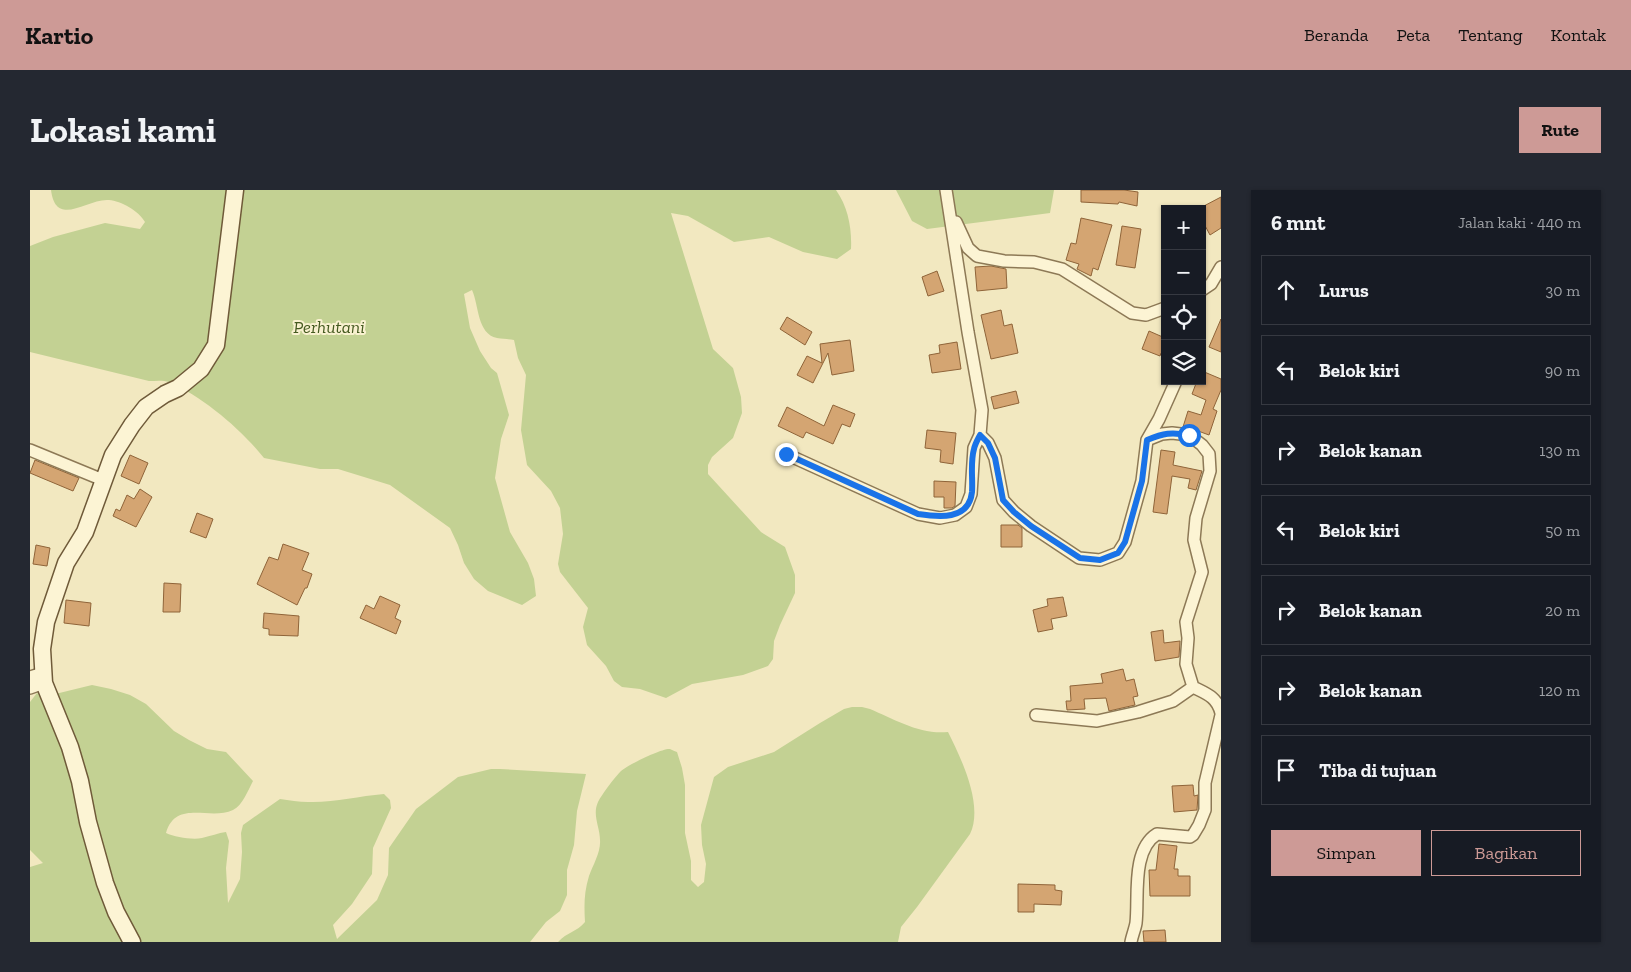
<!DOCTYPE html>
<html lang="id">
<meta charset="utf-8">
<style>
body{margin:0;font-family:"Zilla Slab",serif;background:#242831;color:#f1f3f6}
.controls{position:absolute;right:15px;top:15px;display:grid;overflow:hidden;border-radius:0px;box-shadow:0 1px 4px #0004}
.controls button{width:45px;height:45px;display:grid;place-items:center;padding:0;border:0;border-bottom:1px solid #363941;background:#171b24;color:#f1f3f6;font:25px sans-serif}
.stop{position:absolute;width:15px;height:15px;margin:-11px;border:4px solid #1a73e8;border-radius:50%;background:#fff}
.stop.end{background:#1a73e8;border-color:#fff;box-shadow:0 1px 5px #0008}
.list{margin:0;padding:0;list-style:none}
h2{display:flex;justify-content:space-between;align-items:center;height:65px;margin:0;padding:0 20px;font-size:21px}
h2 small{font-size:16px;font-weight:400;color:#9ea1a6}
.list li{display:grid;grid-template-columns:32px 1fr auto;gap:15px;align-items:center;box-sizing:border-box;height:70px;margin:0 10px 10px;padding:0 10px;border:1px solid #363941;border-radius:0px}
.list b{display:block;font-size:19px;white-space:nowrap}
.list em{font-size:16px;font-style:normal;color:#9ea1a6}
.actions{display:flex;gap:10px;padding:15px 20px}
.actions a{flex:1;padding:11px 0;border:1px solid #cd9a96;border-radius:0px;text-align:center;font-size:18px;color:#cd9a96}
.actions .main{background:#cd9a96;color:#111}
.icon{flex:none;width:28px;height:28px;fill:none;stroke:currentColor;stroke-width:2;stroke-linecap:round;stroke-linejoin:round}
.map{position:relative;flex:none;width:1191px;height:752px;overflow:hidden;border-radius:0px}
header{display:flex;align-items:center;gap:30px;box-sizing:border-box;height:70px;padding:0 25px;background:#cd9a96;color:#111}
header strong{font-size:24px}
nav{display:flex;gap:28px;margin-inline-start:auto;font-size:18px}
.intro{display:flex;align-items:center;justify-content:space-between;box-sizing:border-box;height:120px;padding:0 30px}
h1{margin:0;font-size:35px}
.button{padding:12px 22px;border-radius:0px;background:#cd9a96;color:#111;font-size:18px;font-weight:700}
main{display:flex;gap:30px;padding:0 30px}
aside{flex:1;background:#171b24;border-radius:0px;box-shadow:0 1px 4px #0004}
.map>svg:first-child{display:block}
</style>
<header>
<strong>Kartio</strong>
<nav><a>Beranda</a><a>Peta</a><a>Tentang</a><a>Kontak</a></nav>
</header>
<div class="intro"><h1>Lokasi kami</h1><a class="button">Rute</a></div>
<main>
<div class="map">
<svg width="1191" height="752" viewBox="0 0 1191 752">
<rect width="100%" height="100%" fill="#f2e8c0"/>
<!-- green -->
<path fill="#c3d193" d="M21,0H806C818,17 822,38 821,59L807,69L773,62L739,47L704,52L658,26L641,23L683,159L703,178L711,207L712,223L703,248L682,267L678,275V284L731,342L755,357L765,385V403L750,435L744,451L743,469L738,476L713,485L662,494L636,508L610,499L592,497L584,491L576,476L557,455L553,437L558,418L530,382L528,374L533,344L530,318L521,301L497,275L491,240L496,185L488,168L484,150C479,149 473,149 467,148C447,144 449,115 442,100L434,104L440,138L450,161L461,178L467,183L479,225L471,249L465,288L480,342L498,373L504,389L506,406L492,415L458,401L444,389L434,373L428,355L420,338L360,295L308,279H290L234,268C211,239 173,207 139,192C133,190 125,191 119,191L0,162V56L23,47L75,33L110,39L115,32C109,21 91,11 79,10C57,8 26,39 21,0Z
M866,0H1024L1020,23L897,39L882,31Z
M62,495L81,499L100,505L116,514L144,541L159,550L177,559L196,562L223,591C218,600 213,615 203,620C180,631 146,609 136,643C145,647 162,650 172,648C181,646 188,643 196,642L199,651L196,678L198,713L210,689L212,662L211,643L213,635L250,609C259,610 269,612 278,612C303,613 328,606 354,604L360,610L361,618L343,658L342,684L322,714L303,735L307,749L347,710L358,685L359,658L386,619L428,587L461,579H470L556,584L547,621L544,655L537,680V705L530,721L516,732L500,752H0V677L13,673L0,660V512L7,503L13,507Z
M822,517H832L840,519C864,529 890,545 918,542C931,568 954,615 940,644L887,717L871,737L868,752H528C537,742 547,742 555,732C554,716 554,702 559,686C563,675 571,662 570,650C570,637 562,625 568,612C572,604 585,587 591,581C598,575 632,558 640,559C642,560 644,561 647,562L652,578L655,595V643L661,671V690L668,697L674,692L676,674L672,655L671,635L684,587L698,577L744,562L790,533L814,519Z"/>
<!-- building -->
<path fill="#d4a572" stroke="#8f6439" d="M1051,0H1094L1108,2L1107,16L1089,12L1088,14L1051,12Z
M1191,7V38L1180,45L1172,30V17Z
M1051,28L1082,35L1068,80L1063,78L1061,86L1047,79L1049,74L1036,70L1041,53L1046,54Z
M1092,36L1111,39L1105,78L1086,75Z
M961,76L976,79L977,98L947,101L945,77Z
M907,81L914,101L898,106L892,87Z
M971,120L974,136L982,134L988,163L961,169L951,125Z
M757,127L782,142L775,155L750,139Z
M1191,129V162L1179,157Z
M1119,141L1135,148V163H1131L1130,166L1112,159Z
M820,150L824,181L802,185L798,163L783,193L767,185L777,166L792,173L790,154Z
M927,152L931,179L902,183L899,165L910,163L909,155Z
M1172,181L1191,189V200L1183,219L1187,221L1179,245L1160,238L1153,237L1158,221L1171,225L1176,210L1162,204L1167,191H1172Z
M986,201L989,213L964,219L961,207Z
M803,215L825,224L820,237L812,234L803,254L776,242L773,248L748,236L757,217L794,236Z
M897,240L926,243L923,274L910,272L911,260L895,258Z
M1131,260L1145,262L1143,275L1172,281L1166,300L1158,298L1160,289L1142,286L1137,324L1123,322Z
M100,265L118,273L109,294L91,286Z
M5,270L49,288L43,301L0,283Z
M904,291L926,292L925,316L922,318H914V307H904Z
M110,299L122,307L106,337L83,326L86,319L90,321L97,305L104,309Z
M167,323L183,329L176,348L160,342Z
M971,335H988L992,338V357H971Z
M253,354L279,363L272,380L282,384L277,398H275L267,415L227,394L239,367L248,370Z
M6,355L20,358L17,376L3,374Z
M134,393L151,394L150,422H133Z
M350,406L370,415L365,428L371,431L366,444L330,428L336,415L344,419Z
M1033,407L1037,426L1021,429L1023,439L1008,442L1003,420L1018,416L1017,409Z
M36,410L61,413L59,436L34,433Z
M234,423L269,426L268,446L239,445V439L233,438Z
M1133,440L1134,453L1150,451L1149,467L1125,471L1121,442Z
M1093,479L1096,491L1104,489L1108,506L1103,507L1105,515L1079,521L1076,508L1054,509L1055,519L1037,520L1036,511H1041L1040,496L1073,493L1071,484Z
M1163,595L1164,606L1168,605L1167,620L1144,622L1142,596Z
M1129,654L1147,656L1144,679H1148V686H1160V706H1120L1119,680H1126Z
M988,694L1025,695V700L1032,701L1031,715L1004,714V722H988Z
M1135,740L1136,752H1114L1113,741Z"/>
<g fill="none" stroke-linecap="round" stroke-linejoin="round">
<!-- street casing -->
<g stroke="#8d7956" stroke-width="14">
<path id="street" d="M926,32L938,58L947,66L974,71L1004,72L1032,79L1102,123L1116,125L1135,118
M1172,100L1181,94L1191,77
M950,245L958,253L965,268L973,310L984,322L1001,336L1049,368L1070,370L1088,363L1095,352L1112,291L1117,250L1129,229L1146,191
M1117,250L1132,244L1142,243L1159,245L1172,255L1179,264L1180,281L1166,328L1164,350L1172,382L1156,432L1158,448L1156,474L1163,497C1177,504 1187,507 1191,523
M0,260L73,290
M756,264L888,324L910,328L925,325L936,317L941,304L944,258L950,245L952,220L938,142L916,0
M0,487L13,483
M0,498L14,493
M1006,525L1067,531L1108,522L1143,511L1163,497
M1101,752C1102,746 1105,739 1106,733C1109,708 1101,660 1127,644L1160,647L1163,645L1169,635L1175,620V593L1191,525"/>
</g>
<!-- secondary casing -->
<g stroke="#6f5a39" stroke-width="19">
<path id="secondary" d="M102,752L86,722L75,693L58,632L50,591L40,557L14,493L12,459L16,432L36,373L55,342L83,265L102,235L116,217L135,204L148,198L171,179L186,155L205,0"/>
</g>
<!-- street -->
<use href="#street" stroke="#fcf4d4" stroke-width="11"/>
<!-- secondary -->
<use href="#secondary" stroke="#fcf4d4" stroke-width="16"/>
</g>
<g fill="none" stroke-linecap="round" stroke-linejoin="round">
<!-- route -->
<path stroke="#1a73e8" stroke-width="6" d="M756,264L888,324C908,327 939,331 942,302C943,288 940,273 944,259C945,254 948,249 950,245L958,253L965,268L973,310L984,322L1001,336L1050,368L1070,370L1088,363L1095,352L1112,291L1117,250C1134,243 1141,242 1159,245"/>
</g>
<g text-anchor="middle" stroke-width="4" stroke-linejoin="round" paint-order="stroke">
<!-- park labels -->
<g font-size="18" font-style="italic" fill="#455a20" stroke="#f9f1d0">
<text x="299" y="143">Perhutani</text>
</g>
</g>
</svg>
<div class="controls">
<button>+</button>
<button>−</button>
<button><svg class="icon" aria-label="locate" viewBox="0 0 24 24"><circle cx="12" cy="12" r="6"/><path d="M12 2v4M12 18v4M2 12h4M18 12h4"/></svg></button>
<button><svg class="icon" aria-label="layers" viewBox="0 0 24 24"><path d="M12 4l9 5-9 5-9-5zM3 14l9 5 9-5"/></svg></button>
</div>
<div class="stop" style="left:1159px;top:245px"></div>
<div class="stop end" style="left:756px;top:264px"></div>
</div>
<aside>
<h2>6 mnt<small>Jalan kaki · 440 m</small></h2>
<ul class="list">
<li><svg class="icon" aria-label="ahead" viewBox="0 0 24 24"><path d="M12 20V5M6 11l6-6 6 6"/></svg><div><b>Lurus</b></div><em>30 m</em></li>
<li><svg class="icon" aria-label="left" viewBox="0 0 24 24"><path d="M17 20v-9H6M10 6l-5 5 5 5"/></svg><div><b>Belok kiri</b></div><em>90 m</em></li>
<li><svg class="icon" aria-label="right" viewBox="0 0 24 24"><path d="M7 20v-9h11M14 6l5 5-5 5"/></svg><div><b>Belok kanan</b></div><em>130 m</em></li>
<li><svg class="icon" aria-label="left" viewBox="0 0 24 24"><path d="M17 20v-9H6M10 6l-5 5 5 5"/></svg><div><b>Belok kiri</b></div><em>50 m</em></li>
<li><svg class="icon" aria-label="right" viewBox="0 0 24 24"><path d="M7 20v-9h11M14 6l5 5-5 5"/></svg><div><b>Belok kanan</b></div><em>20 m</em></li>
<li><svg class="icon" aria-label="right" viewBox="0 0 24 24"><path d="M7 20v-9h11M14 6l5 5-5 5"/></svg><div><b>Belok kanan</b></div><em>120 m</em></li>
<li><svg class="icon" aria-label="arrive" viewBox="0 0 24 24"><path d="M6 21V4h12l-3 4 3 4H6"/></svg><div><b>Tiba di tujuan</b></div></li>
</ul>
<div class="actions"><a class="main">Simpan</a><a>Bagikan</a></div>
</aside>
</main>
